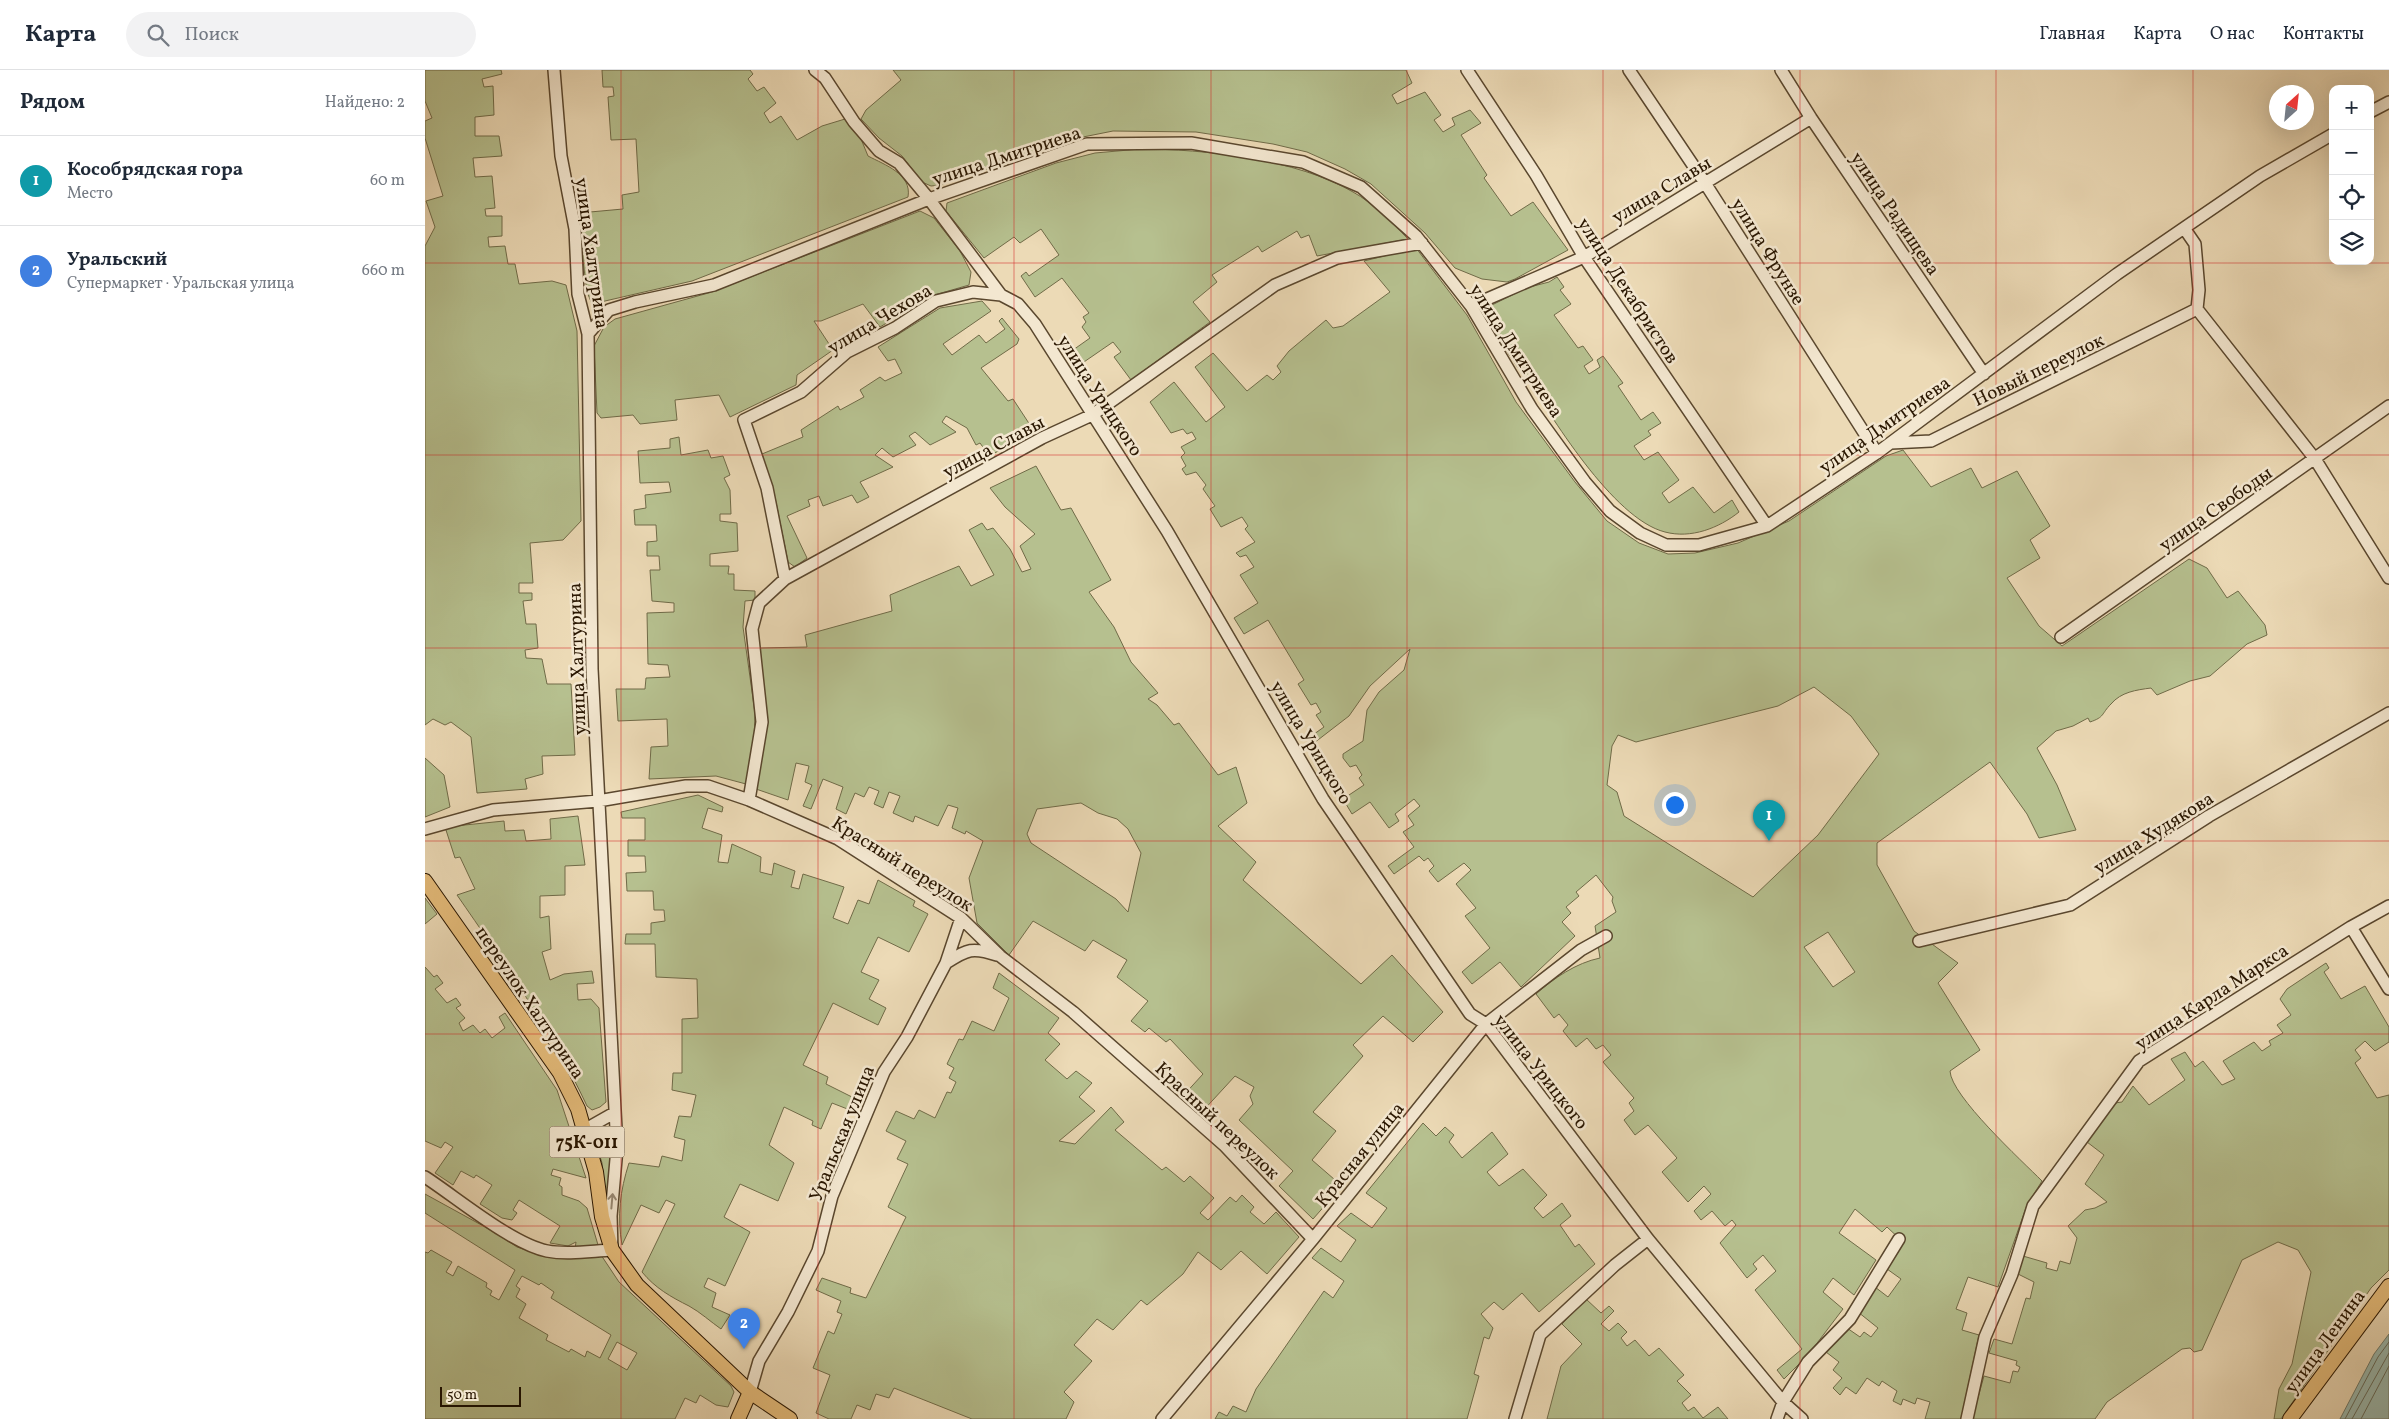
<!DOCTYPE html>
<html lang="ru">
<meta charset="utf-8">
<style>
body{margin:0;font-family:Vollkorn,serif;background:#f2f2f3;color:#1f2937}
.controls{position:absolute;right:15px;top:15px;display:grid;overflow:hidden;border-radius:10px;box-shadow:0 5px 20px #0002}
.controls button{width:45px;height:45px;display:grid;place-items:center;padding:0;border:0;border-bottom:1px solid #e0e1e3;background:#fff;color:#1f2937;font:25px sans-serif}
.compass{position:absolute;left:1844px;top:15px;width:45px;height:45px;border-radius:50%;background:#fff;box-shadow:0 5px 20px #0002;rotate:27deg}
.scale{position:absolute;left:15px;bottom:12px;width:81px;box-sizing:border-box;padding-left:5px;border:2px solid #291601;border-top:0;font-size:14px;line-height:18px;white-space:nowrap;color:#291601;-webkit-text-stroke:4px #f3e7d0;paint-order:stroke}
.you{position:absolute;left:1249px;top:734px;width:18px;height:18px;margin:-12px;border:4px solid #fff;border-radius:50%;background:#1a73e8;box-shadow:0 0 0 8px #1a73e833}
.badge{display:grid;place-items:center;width:32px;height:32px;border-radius:50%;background:#1a73e8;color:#fff;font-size:16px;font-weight:700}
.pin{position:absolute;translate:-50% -41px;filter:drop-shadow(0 1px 2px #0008)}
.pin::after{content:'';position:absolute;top:26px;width:18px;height:15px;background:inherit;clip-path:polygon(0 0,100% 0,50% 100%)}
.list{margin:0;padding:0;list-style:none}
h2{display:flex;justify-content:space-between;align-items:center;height:65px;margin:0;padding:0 20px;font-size:21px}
h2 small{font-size:16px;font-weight:400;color:#747a83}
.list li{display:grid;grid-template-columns:32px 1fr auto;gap:15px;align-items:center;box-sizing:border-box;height:90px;padding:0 20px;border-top:1px solid #e0e1e3}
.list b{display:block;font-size:19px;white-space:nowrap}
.list p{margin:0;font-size:16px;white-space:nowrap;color:#747a83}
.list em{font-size:16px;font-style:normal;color:#747a83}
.icon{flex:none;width:28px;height:28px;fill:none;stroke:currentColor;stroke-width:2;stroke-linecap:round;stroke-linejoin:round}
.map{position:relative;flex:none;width:1964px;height:1349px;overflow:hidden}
header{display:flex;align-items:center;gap:30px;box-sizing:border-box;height:70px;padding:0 25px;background:#fff;border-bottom:1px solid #e0e1e3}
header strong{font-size:24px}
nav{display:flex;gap:28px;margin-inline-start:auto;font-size:18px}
.search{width:350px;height:45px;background:#f2f2f3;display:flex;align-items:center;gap:12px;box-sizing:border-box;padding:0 18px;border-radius:28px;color:#747a83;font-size:19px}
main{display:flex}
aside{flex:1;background:#fff}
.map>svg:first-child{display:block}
</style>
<header>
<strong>Карта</strong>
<div class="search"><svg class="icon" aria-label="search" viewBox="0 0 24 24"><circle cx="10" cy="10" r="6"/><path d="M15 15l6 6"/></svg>Поиск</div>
<nav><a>Главная</a><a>Карта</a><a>О нас</a><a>Контакты</a></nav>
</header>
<main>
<aside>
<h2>Рядом<small>Найдено: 2</small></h2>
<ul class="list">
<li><span class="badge" style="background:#0f9aa8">1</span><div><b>Кособрядская гора</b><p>Место</p></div><em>60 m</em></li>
<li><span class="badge" style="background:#3f7fe0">2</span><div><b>Уральский</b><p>Супермаркет · Уральская улица</p></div><em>660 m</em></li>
</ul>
</aside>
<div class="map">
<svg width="1964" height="1349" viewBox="0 0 1964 1349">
<rect width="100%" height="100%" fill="#ecdab6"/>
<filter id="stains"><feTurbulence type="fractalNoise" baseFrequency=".004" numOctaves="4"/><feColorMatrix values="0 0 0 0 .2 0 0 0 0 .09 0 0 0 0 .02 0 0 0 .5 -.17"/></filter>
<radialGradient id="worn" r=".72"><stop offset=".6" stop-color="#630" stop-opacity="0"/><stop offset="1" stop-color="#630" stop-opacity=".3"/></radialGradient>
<!-- green -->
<path fill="#b6c08f" stroke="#706b48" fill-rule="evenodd" d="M0,0H76L77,4L57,9L59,17L68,16L69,45L50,47V66H74L77,86L48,88L50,107L67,106L70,138L60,139L61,146H77V166L63,167L64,177L80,176L83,194H90L94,214L127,211L141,215L152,261L156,451L138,470L105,473L108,513H94V523H107V530L98,531L101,554H111L113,578L100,580L101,588L117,589L122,614H146L150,685L117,686L118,704L100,709L102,719L52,723L46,667L26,652L20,655L8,649L0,655V176L10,157L1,131L18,126L0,68V51L7,48L0,31Z
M177,0H325L328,4L323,9L332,21L339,17L351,33L339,43L345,53L356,46L372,70L397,56L420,49L436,69L443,86C460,95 487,104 483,127L267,211L167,234L162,222L153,151L165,142L198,139L197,125L214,122L211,69L186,70L183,27L189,26L188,17H178Z
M468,0H981L987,13L967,25L972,34L1000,22L1016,45L1009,50L1018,62L1030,55L1027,48L1045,40L1056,53L1036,65L1062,105L1059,108L1086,146L1108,132L1143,180L1090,209L1082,212L1057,209L1030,198L1000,163L946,114L920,99L882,82L848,74L771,62L688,61L653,68L515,115L506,116L497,112L477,86L454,68L436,49L441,40L476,10Z
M715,79C779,79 872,89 928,122C948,133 967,152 983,169L892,186L884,165L876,168L872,161L837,182L833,176L787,205L792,212L768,232L785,252L706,310L689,287L696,282L688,272L656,294L648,280L665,268L657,257L661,252L658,247L664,243L637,208L610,227L596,206L601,202L604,206L634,185L616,159L595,173L589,167L559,188L521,141L522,133L631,93L670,83Z
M495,141L509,148L535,181L546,202L544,215L506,226L455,257L438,234L396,251H389L408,280L372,305L371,315L305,347L294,325L250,330L252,350L215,354L208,345L176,348L172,343L169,276L179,257L190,249L287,222Z
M991,178L1042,245L1091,332L1150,412L1182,451L1214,473L1243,484L1270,483L1313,473L1364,451L1461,386L1478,380L1506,417L1546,398L1557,418L1592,401L1625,456L1605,470L1615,488L1582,508L1614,556L1637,576L1764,489L1782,498L1802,528L1813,521L1840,555L1842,565L1822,574L1785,606L1765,611L1732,625L1726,618C1711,620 1696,622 1686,634C1676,644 1680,647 1665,652L1663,648L1648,656L1631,661L1612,678L1632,715L1651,760L1614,768L1602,744L1565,692L1452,773V795L1489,861L1533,893L1513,913L1555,980L1525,1001C1526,1026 1597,1091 1617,1111L1602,1135L1573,1217L1543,1207L1531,1239L1542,1243L1537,1260L1554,1265L1536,1349H1500L1505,1332L1492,1328L1490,1334L1478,1329L1476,1335L1468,1331L1472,1321L1457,1311L1454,1316L1442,1308L1431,1324L1421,1317L1415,1325L1408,1318L1417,1308L1408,1300L1414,1292L1401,1282L1422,1258L1435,1267L1439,1262L1446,1267L1453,1258L1433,1242L1450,1217L1463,1227L1476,1209L1462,1199L1478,1172L1462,1157L1457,1162L1430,1139L1414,1163L1451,1190L1429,1225L1408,1208L1398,1222L1418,1239L1383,1285L1359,1309L1352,1300L1377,1279L1330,1220L1351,1201L1338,1185L1328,1194L1332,1199L1322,1208L1295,1173L1311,1155L1307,1150L1300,1156L1287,1141L1276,1150L1269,1141L1286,1124L1279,1116L1263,1132L1237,1102L1252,1088L1223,1055L1210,1065L1199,1050L1209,1041L1204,1033L1209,1028L1178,992L1186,985L1178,975L1171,979L1162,968L1151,977L1138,961L1143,955L1134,944L1129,948L1111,924C1129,908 1151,893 1175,888L1170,856L1191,842L1187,831L1188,827L1171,805L1151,822L1154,826L1141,837L1146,843L1137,852L1150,866L1096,917L1075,892L1047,914L1037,902L1065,878L1040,846L1051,838L1031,814L1046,800L1039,793L1013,812L1004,801L1009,796L1003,788L999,791L994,786L969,804L963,796L989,777L978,762L989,755L983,746L995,736L989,729L970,744L974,751L964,758L945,732L927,744L918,729L939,715L934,708L937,705L931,695L925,697L918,688V684L938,671L942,640L954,622L979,600L985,579L945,616L924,646L889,673L882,669L899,657L891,645L896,642L891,633L886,635L873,614L879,610L843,550L819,564L809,548L833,533L815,505L829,497L821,485L815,487L811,483L830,472L820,459L823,456L817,447L796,457L785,439L790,436L778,419L781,415L771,402L761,405L757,399L761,396L756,387L760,383L756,377L771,369L767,362L762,364L758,359L746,363L725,332L749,312L781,352L800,337L770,297L788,283L822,321L842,305L848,310L856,302L852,296L864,281L901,250L908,258L918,256L965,222L939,191ZM1389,617L1426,646L1454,684L1393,765L1328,827L1199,746L1192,722L1182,715L1187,676L1193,665L1211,672L1353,636ZM1403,862L1430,902L1408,917L1379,877Z
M1132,207L1139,217L1135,220L1146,234L1129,245L1153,278L1158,276L1168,290L1159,296L1164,304L1175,297L1172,290L1178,286L1198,313L1193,316L1216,350L1228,342L1236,353L1223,361L1226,365L1209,376L1219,390L1233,382L1254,410L1237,423L1244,433L1268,417L1289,443L1307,430L1314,442C1294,458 1266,469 1240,462C1188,449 1125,345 1098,301L1093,298C1083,281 1060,257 1065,236L1101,218L1124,212Z
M557,231L566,241L518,274L527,285L554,265L561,273L580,259L574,251L577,248L594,269L592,274L556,298L583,331L588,329L609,361L568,384L560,380L555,373L551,375L542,358L521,346L517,352L531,362L505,375L490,362L484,366L491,375L468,387L457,378L450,385L468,397L435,412L444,427L432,433L427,425L398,436L394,426L383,430L385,436L362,446L382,488L370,497L363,492L351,432L337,384L378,367L376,360L413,336L415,340L439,327L435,320L455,307L460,311L477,303L470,289L463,291L453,277L515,238Z
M254,367L256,385L283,380L286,388L298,386L305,405L299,408L305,420L306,444H295V451L312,453L313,481L285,484V496H304L303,504H309V520L330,521V530L320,531L318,557L330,643L329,673L321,714L291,706L224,709L226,677L243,676L242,649L193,651L191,619H220L221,608L245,607L243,595L223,594L222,543L249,542V533L227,531L225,500H235L234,486H222V472L232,471L231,455H210L209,440L221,438L220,425L246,422L244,412L215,413L213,381L245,378V369Z
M611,396L636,440L646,438L686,510L664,522L689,557L706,592L733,623L723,629L732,635L749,655L754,653L793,705L811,697L822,733L793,756L831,792L818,810L936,914L967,885L1018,942L988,972L958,946L928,975L938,986L888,1042L911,1061L887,1090L917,1116L888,1149L854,1116L868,1101L814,1050L828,1034L825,1026L829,1017L810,1006L776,1043L757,1027L778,1004L745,969L741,972L724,958L720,962L706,951L723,931L692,907L702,890L668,870L660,881L608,851L584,885L552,853L544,808L558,771L541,761L540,764L527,758L533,738L523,735L513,756L490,746L488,752L468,743L475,726L464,722L458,738L449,734L454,721L444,717L439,727L430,723L421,744L411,739L418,717L398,709L386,739L378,736L387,715L380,712L384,696L371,693L363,730L331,719L342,653L335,578L382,577L380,565L467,541L465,525L534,496L546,516L569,505L544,460L557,453L562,460L568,458L585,479L597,502L606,499L595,476L610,464L580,437L565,418ZM656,733L673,743L692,749L703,759L716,783L703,842L691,829L606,773L602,764L612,739Z
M0,688L19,705L25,737L0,747Z
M273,725L298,737L297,742L283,738L277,758L297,765L293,792L303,793L307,774L336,787L335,802L347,805L349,793L370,801L366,817L374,819L378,804L419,817L408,848L423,854L433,830L444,834L453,810L490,831L488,836L503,844L484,882L453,867L436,902L454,910L444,929L461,938L453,955L408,933L378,995L403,1007L401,1014L431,1029L425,1040L407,1033L396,1059L387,1055L388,1051L359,1037L344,1075L369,1093L353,1131L315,1114L299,1147L325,1162L300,1216L283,1208L279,1217L291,1223L287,1237L305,1245L296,1259C286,1252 275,1242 264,1236C246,1227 230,1218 217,1202L250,1134L241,1130L234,1143L216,1135L197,1175C192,1146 195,1121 204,1093L234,1097L237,1086L257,1091L260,1070L249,1067L254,1046L266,1047L271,1025L247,1020L248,1003H257V949L273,948L272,909L231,907L230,874H200L201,864H226V853L240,851L239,840H229L228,821H202L201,803L221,802L220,786H203V770H220V748H197L196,742Z
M153,746L160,795L140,796V825L115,826V848L124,846L126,879L117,882L125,910L139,904L167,901L169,913L152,914L153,930L166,929L174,938L181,1032L175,1037L167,1040L162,1036C127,961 79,893 32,825L50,819L35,787L30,788L20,757L79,751L80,761L99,760L101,771L126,769L125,749Z
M0,828L12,844L0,854Z
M1901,893L1904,898L1899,902L1916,929L1940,916L1964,957V972L1950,981L1940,971L1930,980L1936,988L1930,993L1952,1028L1964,1025V1200L1946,1218L1856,1349H1849L1854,1319L1867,1294L1886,1202L1873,1180L1853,1172L1817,1190L1777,1280L1769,1282L1765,1278L1757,1279L1682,1332L1670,1349H1547L1559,1306L1585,1313L1588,1301L1593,1302L1595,1297L1591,1295L1592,1291L1564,1283L1569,1269L1587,1274L1601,1228L1605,1229L1609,1212L1593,1204L1598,1186L1622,1193L1621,1198L1632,1201L1635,1191L1645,1194L1652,1168L1643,1156L1660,1140L1670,1138L1682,1132L1660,1114L1679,1085L1662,1072L1690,1033L1697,1032L1708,1016L1724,1035L1760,1010L1746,989L1760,982L1770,997L1778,991L1797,1015L1810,1009L1798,991L1829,972L1837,981L1846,975L1844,971L1858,963L1852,955L1866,945L1855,929L1862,919Z
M0,897L9,907L12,905L18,913L10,919L22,933L31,928L36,935L31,938L40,948L34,953L38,961L48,955L55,963L60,959L67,968L80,958L74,947L80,943L132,1020L161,1108L128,1099L126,1105L136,1108L134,1115L137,1117V1125L154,1131L162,1138L176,1185L194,1212L306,1316L309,1322L303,1337L291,1335L275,1325L271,1333L260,1328L250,1349H0V1182L3,1183L6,1180L27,1192L21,1202L28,1206L33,1196L62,1213L61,1217L67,1221L65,1225L74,1230L90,1200L0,1143V1124L71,1163L92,1177L117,1185L149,1186L151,1172L143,1176L125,1173L135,1156L94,1130L88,1140L92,1143L87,1150L77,1148L55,1134L67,1115L51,1105L49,1108L36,1101L28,1115L10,1103L28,1077L20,1072L16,1078L0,1071ZM97,1206L114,1215L116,1213L129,1222L126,1228L186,1265L175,1288L162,1281L160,1287L146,1279L144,1282L121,1270L123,1265L94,1248L101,1234L91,1227L95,1219L91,1216ZM192,1272L212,1283L202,1300L183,1289Z
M574,903L634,948L623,963L635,974L620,990L642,1009L651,1001L667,1013L654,1027L670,1041L634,1071L650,1074L686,1037L699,1052L690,1060L737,1100L741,1097L759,1112L765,1106L789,1128L775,1143L783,1150L805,1127L811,1132L817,1125L829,1137L825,1142L839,1154L851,1142L874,1167L842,1204L816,1181L796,1200L773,1182L758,1204L722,1235L716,1230L688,1260L672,1249L649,1275L667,1291L639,1322L649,1332L641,1349H547L469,1318L464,1328L451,1324L445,1340L432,1335L426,1349H404L391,1343L405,1305L388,1298L403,1261L409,1264L417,1244L412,1242L416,1231L391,1220L397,1208L426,1218L425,1223L441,1228L481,1147L463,1137L483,1094L472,1089L481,1071L461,1061L471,1041L489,1049L494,1040L510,1048L522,1022L526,1023L531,1012L524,1008L529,998L522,994L534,969L538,970L547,951L569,961L584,928L568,918Z
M998,1053L1011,1066L1020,1057L1029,1065L1024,1072L1037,1088L1067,1062L1083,1084L1062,1102L1074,1116L1098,1099L1122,1125L1109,1138L1118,1148L1137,1133L1146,1146L1135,1155L1150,1177L1154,1174L1170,1194L1114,1242L1097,1223L1078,1240L1069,1232L1056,1244L1068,1258L1064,1269L1059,1267L1049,1304L1054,1306L1042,1349H790L794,1342L802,1346L808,1336L821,1342L831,1319L899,1221L908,1228L919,1211L887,1188L896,1178L916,1192L931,1170L912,1156L926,1143L947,1158L962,1138L941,1123Z
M185,1059L186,1088L183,1127H180L177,1093L170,1070Z
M1161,1229L1176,1243L1184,1236L1189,1241L1176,1254L1184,1261L1193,1253L1202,1262L1196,1268L1202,1276L1210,1270L1224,1286L1234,1278L1259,1305L1252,1311L1266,1325L1257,1333L1263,1341L1269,1337L1278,1348L1293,1337L1303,1349H1122L1136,1296L1157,1274L1137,1254Z"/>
<!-- water -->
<path fill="#99bab1" stroke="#6c786b" d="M1964,1264V1349H1915L1949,1284Z"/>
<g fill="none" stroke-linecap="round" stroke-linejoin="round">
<!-- shore -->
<path stroke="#616859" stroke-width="1" d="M1920,1349L1953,1287L1964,1272
M1927,1349L1964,1283
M1936,1349L1964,1296"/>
<!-- minor casing -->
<g stroke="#5a472e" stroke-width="14">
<path id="minor" d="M390,0L400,8L429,52L454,81L474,93L504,129L576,225L593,234L610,254L742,461L898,729L1045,944L1061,954L1223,1169L1358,1332L1377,1349
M1042,0L1111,105L1159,187L1342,456
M1204,0L1280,113L1452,383
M1356,0L1386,48L1559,304
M1945,42L1964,32
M1759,158L1770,174L1774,220L1772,239L1890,389L1964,508
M1046,236L1159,187L1386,48
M163,264L184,240L210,232L289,215L504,129L662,74L766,73L878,92L936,117L991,166L1046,236L1107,339L1160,412L1185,441L1215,463L1241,475H1274L1342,456L1452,383L1692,204L1759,158L1835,106L1908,64
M1466,373L1506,371L1772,239
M360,509L342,418L319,350L376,322L422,282L470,258L511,231L548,222L576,225
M1636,567L1964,336
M324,730L337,652L327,559L334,533L360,509L617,368L667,345L850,215L912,188L997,173
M0,759L68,740L173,731L261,716H283L324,730L413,769L536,848L575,886L648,942L799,1075L888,1169
M1926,857L1964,919
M1494,871L1645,835L1784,746L1964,643
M521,893C542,879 548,877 572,885
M159,1060L189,1043
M0,1107C31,1127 87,1174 122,1181C143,1185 166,1181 187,1180L186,1146L192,1078L167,599L163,264L153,224L150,159L136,86L129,0
M325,1322L334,1291L363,1242L393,1181L407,1126L459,1002L482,967L521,893L536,848
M737,1349L888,1169L1061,954L1156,880L1181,866
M1090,1349L1115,1265L1190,1195L1223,1169
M1352,1349L1358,1332L1383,1292L1425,1249L1474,1169
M1542,1349L1560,1267L1587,1204L1608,1136L1714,991L1926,857L1964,836"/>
</g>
<!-- major casing -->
<g stroke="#291601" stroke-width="16">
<path id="major" d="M0,811L135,1003L153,1039L171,1102L177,1147L187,1180L212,1215L325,1322L365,1349
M313,1349L325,1322
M1865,1349L1964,1216"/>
</g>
<!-- minor -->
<use href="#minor" stroke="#f3e7d0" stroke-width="11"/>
<!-- major -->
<use href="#major" stroke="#e6bd7b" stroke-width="14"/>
</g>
<!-- one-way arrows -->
<defs><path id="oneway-shaft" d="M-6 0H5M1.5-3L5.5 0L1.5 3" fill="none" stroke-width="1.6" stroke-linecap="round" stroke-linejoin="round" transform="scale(1.25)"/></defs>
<use stroke="#988973" href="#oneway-shaft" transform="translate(187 1131) rotate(-85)"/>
<!-- grid -->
<path fill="none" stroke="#d62828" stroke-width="1" stroke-opacity="0.55" d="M196,0V1349M393,0V1349M589,0V1349M786,0V1349M982,0V1349M1178,0V1349M1375,0V1349M1571,0V1349M1768,0V1349M0,193H1964M0,385H1964M0,578H1964M0,771H1964M0,964H1964M0,1156H1964"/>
<g text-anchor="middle" stroke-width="5" stroke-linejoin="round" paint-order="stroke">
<!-- shield labels -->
<rect fill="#f3e7d0" stroke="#66553f" stroke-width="1" x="124.5" y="1056.5" width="75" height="31" rx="4"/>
<g font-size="18" font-weight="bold" fill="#291601">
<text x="162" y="1078">75К-011</text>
</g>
<!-- street labels -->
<g font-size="19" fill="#291601" stroke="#f3e7d0">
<text transform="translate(581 85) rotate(-18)" y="7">улица Дмитриева</text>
<text transform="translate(1236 119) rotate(-31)" y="7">улица Славы</text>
<text transform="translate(1471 143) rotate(56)" y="7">улица Радищева</text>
<text transform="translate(1344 181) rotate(58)" y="7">улица Фрунзе</text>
<text transform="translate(168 183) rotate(82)" y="7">улица Халтурина</text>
<text transform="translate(1204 220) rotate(57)" y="7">улица Декабристов</text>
<text transform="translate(454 248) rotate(-31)" y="7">улица Чехова</text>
<text transform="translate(1092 280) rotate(57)" y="7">улица Дмитриева</text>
<text transform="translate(1613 299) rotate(-26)" y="7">Новый переулок</text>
<text transform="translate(676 325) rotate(57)" y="7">улица Урицкого</text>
<text transform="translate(1459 354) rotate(-35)" y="7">улица Дмитриева</text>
<text transform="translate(568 376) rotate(-28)" y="7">улица Славы</text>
<text transform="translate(1790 438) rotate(-35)" y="7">улица Свободы</text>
<text transform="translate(151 589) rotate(-92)" y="7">улица Халтурина</text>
<text transform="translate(887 672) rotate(59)" y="7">улица Урицкого</text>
<text transform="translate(1728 762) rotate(-32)" y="7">улица Худякова</text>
<text transform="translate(478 793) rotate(32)" y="7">Красный переулок</text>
<text transform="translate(1786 926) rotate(-33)" y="7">улица Карла Маркса</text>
<text transform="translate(106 932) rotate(56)" y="7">переулок Халтурина</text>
<text transform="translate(1117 1001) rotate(52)" y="7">улица Урицкого</text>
<text transform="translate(793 1050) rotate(43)" y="7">Красный переулок</text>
<text transform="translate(416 1063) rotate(-68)" y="7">Уральская улица</text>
<text transform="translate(934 1084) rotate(-51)" y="7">Красная улица</text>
<text transform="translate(1899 1271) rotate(-54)" y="7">улица Ленина</text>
</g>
</g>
<rect width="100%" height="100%" filter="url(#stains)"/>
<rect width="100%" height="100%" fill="url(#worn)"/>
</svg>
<div class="controls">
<button>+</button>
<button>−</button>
<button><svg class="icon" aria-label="locate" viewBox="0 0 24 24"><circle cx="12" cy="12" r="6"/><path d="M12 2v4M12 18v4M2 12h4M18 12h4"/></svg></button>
<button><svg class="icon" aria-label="layers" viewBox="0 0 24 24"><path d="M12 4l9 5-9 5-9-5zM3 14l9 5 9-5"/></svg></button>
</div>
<svg class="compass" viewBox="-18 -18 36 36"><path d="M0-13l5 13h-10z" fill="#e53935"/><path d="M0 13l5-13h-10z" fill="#747a83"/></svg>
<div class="scale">50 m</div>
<div class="you"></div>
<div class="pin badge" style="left:1344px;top:771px;background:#0f9aa8">1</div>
<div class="pin badge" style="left:319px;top:1279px;background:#3f7fe0">2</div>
</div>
</main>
